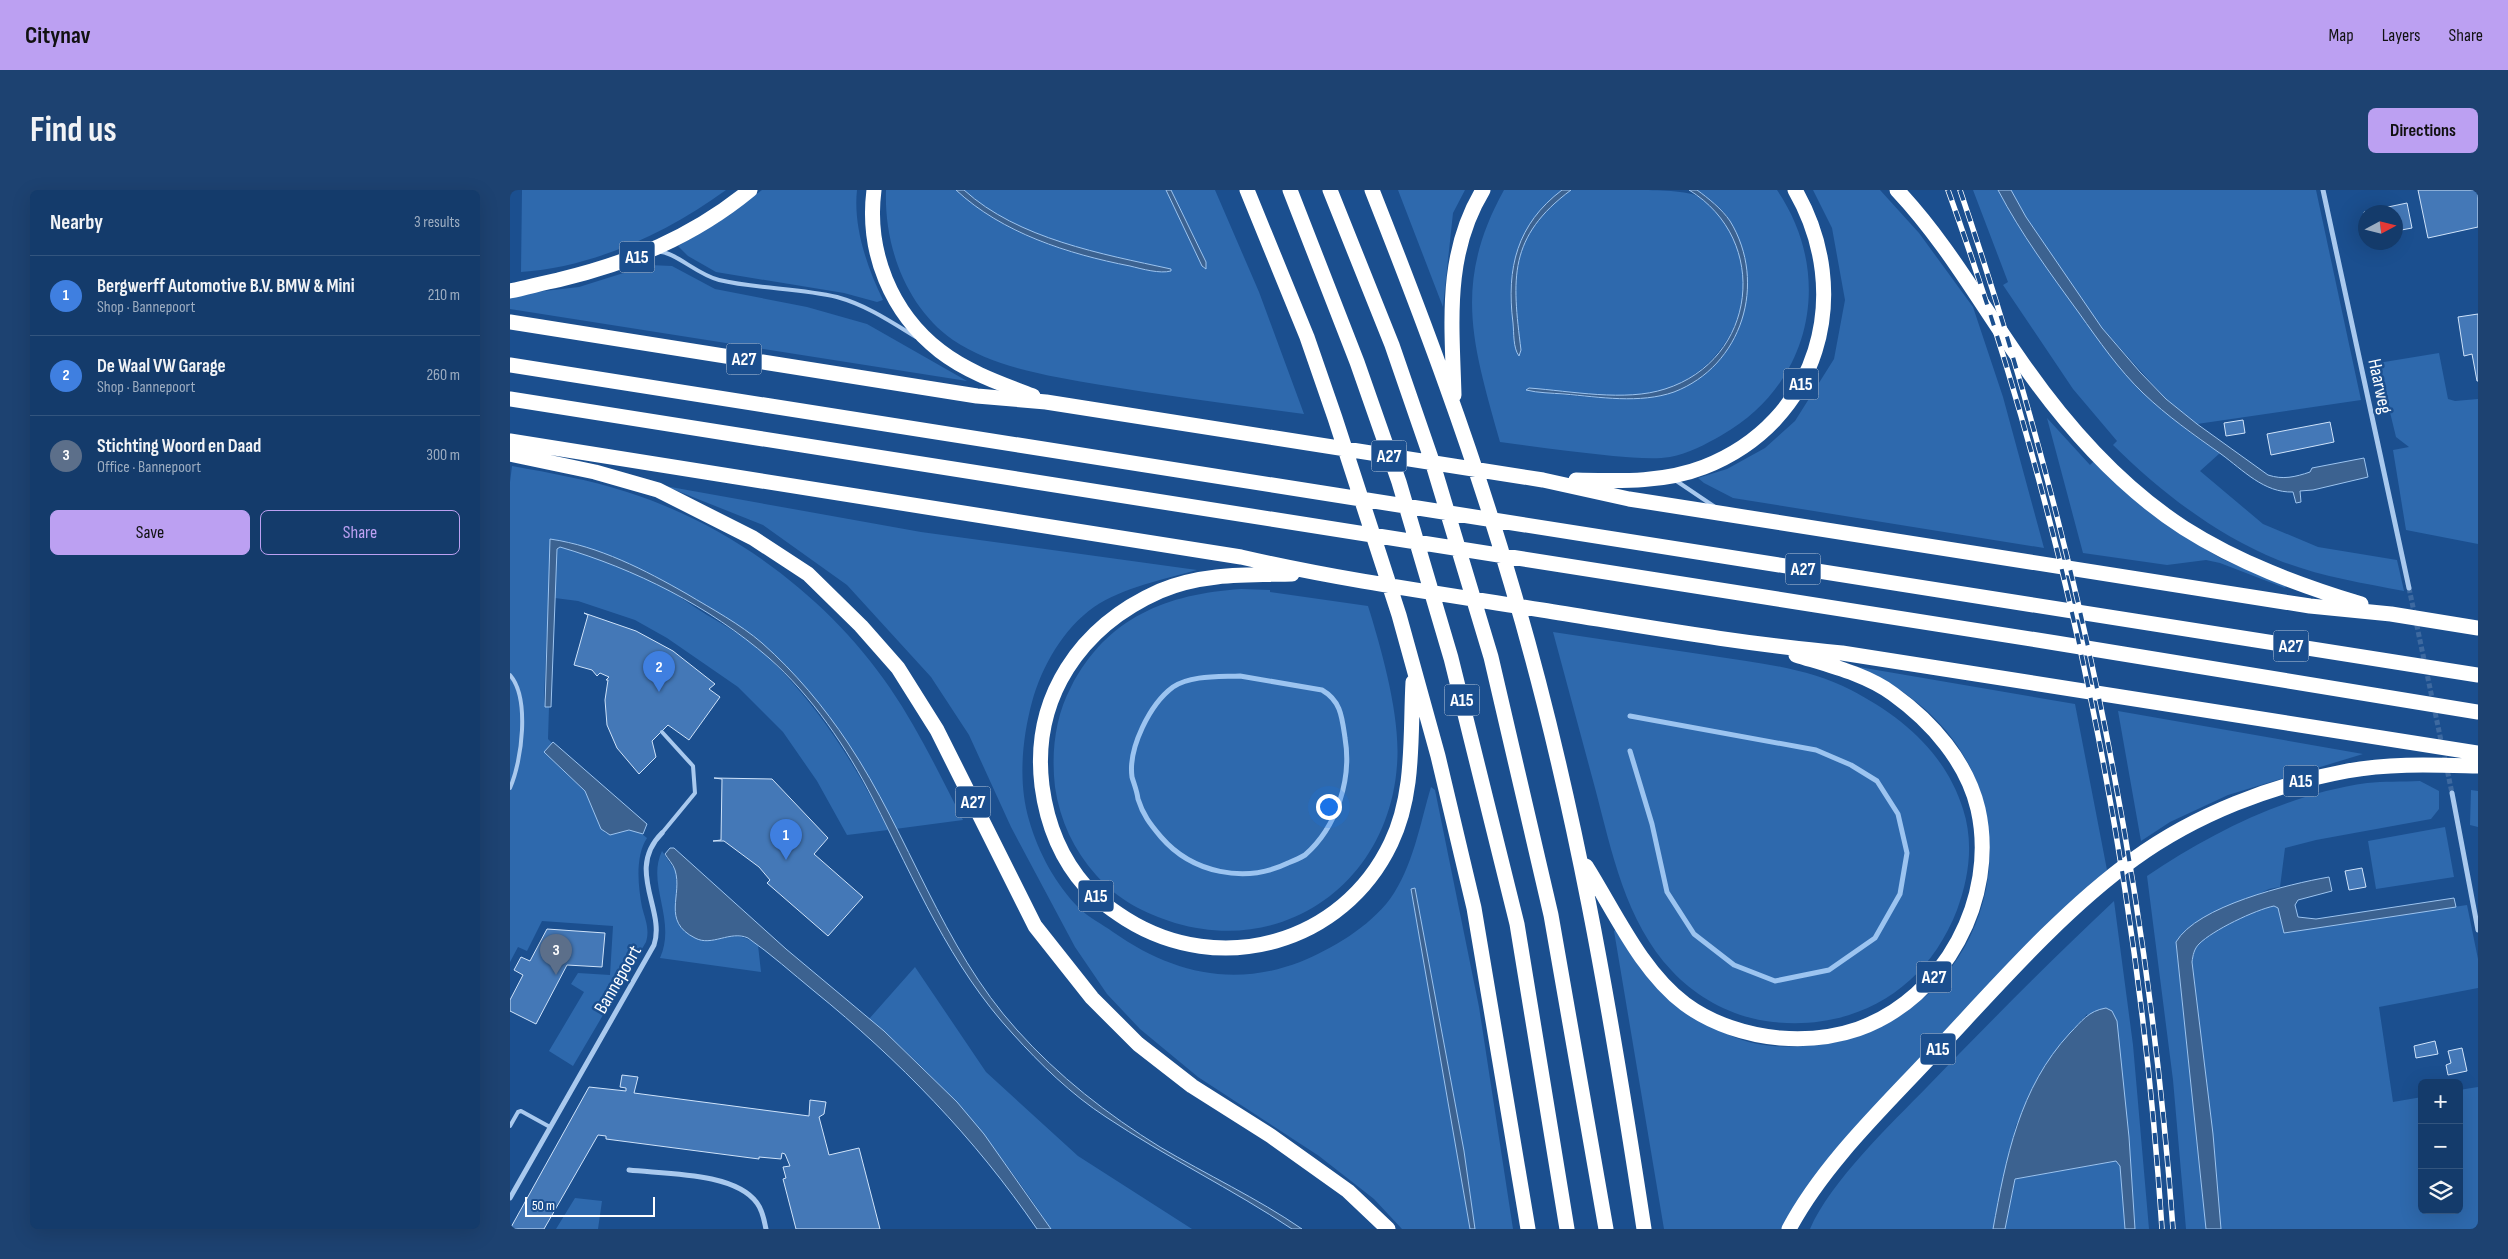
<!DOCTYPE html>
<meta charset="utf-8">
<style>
body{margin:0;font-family:"Sofia Sans Condensed",sans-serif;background:#1d4271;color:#f1f3f6}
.controls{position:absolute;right:15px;bottom:15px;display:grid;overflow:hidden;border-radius:8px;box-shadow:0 5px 20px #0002}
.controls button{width:45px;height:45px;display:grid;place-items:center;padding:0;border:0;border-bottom:1px solid #33557e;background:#143b6b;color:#f1f3f6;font:25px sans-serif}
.compass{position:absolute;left:1848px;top:15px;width:45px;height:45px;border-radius:50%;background:#143b6b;box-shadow:0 5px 20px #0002;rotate:83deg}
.scale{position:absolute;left:15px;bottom:12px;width:130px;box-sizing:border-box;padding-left:5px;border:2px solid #fff;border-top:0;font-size:14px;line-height:18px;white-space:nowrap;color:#fff;-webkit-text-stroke:4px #1b4f8f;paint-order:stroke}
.you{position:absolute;left:818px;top:616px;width:18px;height:18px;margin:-12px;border:4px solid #fff;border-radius:50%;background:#1a73e8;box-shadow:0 0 0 8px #1a73e833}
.badge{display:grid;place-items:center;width:32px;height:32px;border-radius:50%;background:#bca0f2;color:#fff;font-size:16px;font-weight:700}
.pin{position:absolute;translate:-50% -41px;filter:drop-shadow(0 1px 2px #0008)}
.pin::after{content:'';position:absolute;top:26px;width:18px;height:15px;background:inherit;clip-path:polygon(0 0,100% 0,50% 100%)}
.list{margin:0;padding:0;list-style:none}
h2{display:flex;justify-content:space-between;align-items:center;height:65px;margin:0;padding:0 20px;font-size:21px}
h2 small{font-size:16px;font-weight:400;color:#9dadc1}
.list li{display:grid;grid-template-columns:32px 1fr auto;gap:15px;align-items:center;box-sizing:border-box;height:80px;padding:0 20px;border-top:1px solid #33557e}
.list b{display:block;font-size:19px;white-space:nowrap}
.list p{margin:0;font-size:16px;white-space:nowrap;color:#9dadc1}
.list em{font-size:16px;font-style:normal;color:#9dadc1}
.actions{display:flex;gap:10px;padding:15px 20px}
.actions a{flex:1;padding:11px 0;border:1px solid #bca0f2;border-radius:8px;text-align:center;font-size:18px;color:#bca0f2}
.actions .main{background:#bca0f2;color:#111}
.icon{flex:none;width:28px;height:28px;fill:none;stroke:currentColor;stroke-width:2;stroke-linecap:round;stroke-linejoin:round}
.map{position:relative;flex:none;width:1968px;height:1039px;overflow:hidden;border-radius:8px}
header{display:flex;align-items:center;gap:30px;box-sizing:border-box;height:70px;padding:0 25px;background:#bca0f2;color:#111}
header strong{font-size:24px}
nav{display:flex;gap:28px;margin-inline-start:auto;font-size:18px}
.intro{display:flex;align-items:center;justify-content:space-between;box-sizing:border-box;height:120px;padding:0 30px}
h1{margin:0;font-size:35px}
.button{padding:12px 22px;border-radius:8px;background:#bca0f2;color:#111;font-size:18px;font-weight:700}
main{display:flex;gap:30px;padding:0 30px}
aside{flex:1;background:#143b6b;border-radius:8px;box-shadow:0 5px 20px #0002}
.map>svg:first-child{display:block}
</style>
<header>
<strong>Citynav</strong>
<nav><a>Map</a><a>Layers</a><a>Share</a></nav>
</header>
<div class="intro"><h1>Find us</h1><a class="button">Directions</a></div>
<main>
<aside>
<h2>Nearby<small>3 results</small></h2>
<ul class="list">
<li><span class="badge" style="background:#3f7fe0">1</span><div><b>Bergwerff Automotive B.V. BMW &amp; Mini</b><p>Shop · Bannepoort</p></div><em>210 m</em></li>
<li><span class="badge" style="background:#3f7fe0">2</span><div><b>De Waal VW Garage</b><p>Shop · Bannepoort</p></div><em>260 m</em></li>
<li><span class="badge" style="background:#5c6f8a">3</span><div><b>Stichting Woord en Daad</b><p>Office · Bannepoort</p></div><em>300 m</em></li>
</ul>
<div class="actions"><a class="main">Save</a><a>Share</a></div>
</aside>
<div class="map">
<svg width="1968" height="1039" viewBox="0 0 1968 1039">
<rect width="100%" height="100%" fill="#1b4f8f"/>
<!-- green -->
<path fill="#2e69ad" d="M12,0H216C157,43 84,77 11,82Z
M252,0H347C343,37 357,77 373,110L367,112L334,103L206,82L178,66L168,56L209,32Z
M376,0H446C503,53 584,72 660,82L661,79C592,64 508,49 454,0H656L694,79L696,72L661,0H705L749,102L794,224C726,215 658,206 591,195C542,186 486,179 443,150C396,117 374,56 376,0Z
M888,0H955L943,23L933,117Z
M994,0H1052C1011,33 995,74 1002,127C1004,140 1003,150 1011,160C1004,110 998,57 1038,19C1044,13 1054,2 1062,0C1073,0 1108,0 1122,0C1141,0 1173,0 1188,6C1200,15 1214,28 1221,42C1255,102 1219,177 1157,199C1119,212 1059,202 1018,201C1065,205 1116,215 1162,202C1173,199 1183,192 1192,185C1243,149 1247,84 1220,31C1214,19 1197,8 1187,0H1267C1325,85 1302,194 1212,245C1196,254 1178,264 1160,267C1142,270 1121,267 1103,266C1065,262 1028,257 990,252C963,155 942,94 994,0Z
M1303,0H1370L1409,43L1463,117L1493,207L1534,358L1223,308L1194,293L1188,288L1217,279L1255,258L1285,231L1324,169L1335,110L1322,38Z
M1463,0H1488C1508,39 1533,74 1559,109C1605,172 1643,221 1710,263L1690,281L1753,334L1808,357L1887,370L1894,401C1851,393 1808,386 1768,370C1705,344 1652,303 1603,255L1607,251L1563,199L1493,95L1498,92Z
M1501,0H1806L1851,210L1687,234L1656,209L1592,138L1516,27Z
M139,75L162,76L205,99L297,117L357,134L457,191L0,119V105L69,97Z
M1929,163L1938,209L1945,211L1968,209V354L1896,340L1883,260L1899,257L1886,247L1868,173Z
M1537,228L1580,275L1585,270L1682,351L1712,369L1776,396L1775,398L1710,373L1696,370L1657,375L1573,363Z
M2,276C41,283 80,290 117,302C221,335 318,407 380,498C408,539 430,585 453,630L385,639L339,554L251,452L221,431L145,386L60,352L41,349L34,508L35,517H39L38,549L42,553L34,562L77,603L95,643C111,648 118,631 137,648C125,666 128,696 132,717C135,729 140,739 136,752L63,876L39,861L74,802L61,794L68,783L100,785L103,736L32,731L17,761L8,757L0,772V292Z
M155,296L411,342L687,380C654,389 612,398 584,417C553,439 532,476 522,512C512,549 508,593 519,630C528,662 546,695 569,718C578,727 592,734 603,742C660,782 722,798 790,772C822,759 859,737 880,709C903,677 910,634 921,597L925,600L969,817L1003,1039H965L954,961L905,698L901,699L960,1039H892L864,1009L809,966L688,887L630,839L597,804L565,757L501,637L459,545L421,487L337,395L253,335Z
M50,357C82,367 115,377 146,393C163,402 180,414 197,425C220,438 244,453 262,471C312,521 347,577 378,640L337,645L307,591L273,542L228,497L157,448L125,430L68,411L45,408L47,359Z
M731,399L760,400V402L858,416C872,461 891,528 887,575C879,690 778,766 665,733C634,723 608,710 586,685C564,660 550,631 545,597C541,563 545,527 561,497C597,427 657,404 731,399Z
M1043,442C1096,450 1149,458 1203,466C1249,473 1298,478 1341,500C1391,526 1435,562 1453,619C1464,653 1459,687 1447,720C1417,798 1347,841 1263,832C1225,828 1188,809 1162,781C1115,731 1102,662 1085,598C1071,546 1057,494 1043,442Z
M1349,477L1565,514L1597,680L1541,732L1274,1039H1154L1104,741L1106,740C1119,762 1132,784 1151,802C1159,810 1171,816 1180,822C1198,835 1217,846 1239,852C1261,858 1286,857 1308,855C1433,841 1512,710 1467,593C1451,551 1420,518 1382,495C1373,489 1355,485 1349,477Z
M1608,521L1853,564L1718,605L1660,632L1631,651Z
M1910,591L1929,601V619L1921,629L1806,650L1775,658L1770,697L1759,699L1677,739L1666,752L1696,1039H1676L1663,890L1637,686C1702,642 1778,604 1857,593C1874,591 1892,592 1910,591Z
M1961,600L1968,601V637L1960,635Z
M1935,637L1944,687L1866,699L1858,651Z
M152,661L166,682L168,731L178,743L191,750C217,753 221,737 248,755L251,782L150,768C167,730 136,694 152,661Z
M1604,711L1623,855L1639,1039H1625L1619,947L1577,824L1567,836L1506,935L1483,1039H1300C1320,992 1382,933 1418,896C1479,833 1540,771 1604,711Z
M1957,715L1968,769V798L1869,817L1883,912L1912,907V1020H1949V900L1968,897V1039H1711L1703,944L1682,772C1683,765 1684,759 1689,754C1703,740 1745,720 1764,716L1768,718L1774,742Z
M405,777L476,882L568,966L682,1039H541C489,959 433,891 359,829Z
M1607,971L1610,976L1615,1039H1495L1505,989Z
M65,1008L92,1011L88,1039H46Z"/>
<!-- water -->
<path fill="#3c6290" stroke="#9cc4f0" d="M446,0H454C508,49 592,64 661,79V81C650,84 632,79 620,76C558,64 492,43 446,0Z
M656,0H661L696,72V79L692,76Z
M1052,0H1061C998,47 1002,88 1011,160L1009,166C1003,158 1004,143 1003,133C996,78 1007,34 1052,0Z
M1179,0H1187C1198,8 1212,19 1220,31C1258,93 1232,176 1164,202C1130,214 1089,207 1054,204C1042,203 1028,203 1016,200L1019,198C1061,201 1115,212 1155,199C1247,170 1261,50 1179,0Z
M1488,0H1501L1516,27L1592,138L1630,182L1656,209L1687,234L1758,285C1773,290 1785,287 1800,282L1802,278L1854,268L1858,287L1803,300L1790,301L1791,312L1786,313L1783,302C1754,303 1733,280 1711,264C1684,245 1657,226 1633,203C1609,180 1589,151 1569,123C1540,83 1511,44 1488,0Z
M40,349C89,356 135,380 177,404C202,419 230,434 252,453C285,482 314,517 338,553C400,646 431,756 507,840C548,886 598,925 650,957C697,985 747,1008 792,1039H782C722,999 656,967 596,927C562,905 530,874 503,844C440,776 405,691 363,609C337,558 302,506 259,468C199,416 125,379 50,357L47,359L41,517H35Z
M43,552L137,634L133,644L119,640L100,645L91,639L75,601L34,562Z
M160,658H164L276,759L374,841L447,912L474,944L541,1039H527C465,948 389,870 304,801C282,783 261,764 238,748C220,740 202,757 185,748C151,731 173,705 165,680C163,674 158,669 155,664Z
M1819,687L1822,701L1788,710L1785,715L1788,727L1806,729L1944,708L1946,717L1774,743L1768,718L1764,716C1745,720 1703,740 1689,754C1684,759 1683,765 1682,772L1703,944L1711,1039H1696L1666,752C1687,716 1779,694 1819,687Z
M905,698L954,961L965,1039H960L901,699Z
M1596,818L1602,821L1607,831L1619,947L1625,1039H1615L1610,976L1606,971L1505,989L1495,1039H1483C1496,968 1509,898 1560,843C1572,831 1578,821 1596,818Z"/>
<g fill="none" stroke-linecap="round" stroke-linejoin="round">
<!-- stream -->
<path stroke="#9cc4f0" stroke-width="5" d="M730,486L812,500C831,511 832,527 835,548C842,589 827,637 795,665C790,668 783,671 778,673C735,694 682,683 651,647C640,634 633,625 628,609C627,601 624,594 622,587C618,558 640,514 663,497C681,485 709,487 730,486Z
M1120,561L1142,634L1157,702L1184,744L1224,775L1265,791L1319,780L1365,748L1390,704L1397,663L1388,624L1367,591L1341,575L1306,560L1120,526"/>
</g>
<!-- building -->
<path fill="#4478b7" stroke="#cfe3fa" d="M1908,0H1968V37L1918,48Z
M1897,13L1902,38L1886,41V22H1856V30L1854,22Z
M1968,124V191H1967L1962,164L1954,166L1948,127Z
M1733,230L1735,243L1716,246L1714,233Z
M1820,232L1824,252L1761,265L1757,244Z
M74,423L126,441L163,461L205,494L199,499L210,507L179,550L158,535L142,551L146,567L129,584L107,558L97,535L95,510L98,490H96L99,487L90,483L87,486L82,480L64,475L78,425Z
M204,588L262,589L318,648L304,664L353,707L318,746L257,693L260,690L249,677L214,651H203L211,650L212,589Z
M1852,678L1856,697L1839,700L1835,681Z
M37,739L95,743L92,777L57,775L26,834L0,821V810L13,785L4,780L11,767L20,771Z
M1925,851L1928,864L1906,868L1904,856Z
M1952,858L1957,881L1938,885L1936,875L1941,873L1938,861Z
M112,885L128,887L124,903L299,926L300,910L316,912L314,924L309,927L319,965L349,958L370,1039H286L273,989L276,988L273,977L280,976L275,964L272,963L271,969L249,967V969L96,949V946L88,945L34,1039H0L79,897L116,901V898L110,897Z"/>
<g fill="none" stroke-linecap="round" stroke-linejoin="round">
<!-- minor-tunnel -->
<path stroke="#3d69a0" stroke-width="5" stroke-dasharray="5 2.5" stroke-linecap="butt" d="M1899,398L1942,603"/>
<!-- service -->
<path stroke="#a9c9ee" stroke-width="4" d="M151,62C166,63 188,85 209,90C247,99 289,98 327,107C356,115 380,131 406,147
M1165,290L1205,317
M0,485C20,508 12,571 0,598
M152,643L185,603L183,576L152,542
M0,936L8,922L11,921L40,937"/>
<!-- minor -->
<path stroke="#a9c9ee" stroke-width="5" d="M1813,0L1899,398
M1942,603L1968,740
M119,980C154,984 225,982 247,1013C253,1021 254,1030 256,1039
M0,1008L144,755C156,720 115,680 152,643"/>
<!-- motorway -->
<path stroke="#fff" stroke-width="15" d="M364,0C356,62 381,123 430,161C457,182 492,194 523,206
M737,0L797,147L825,228L889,425L928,566L964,718L1018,1039
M780,0L847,172L889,292L941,468L1007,734L1057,1039
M820,0L882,155L922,271L981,467L1041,725L1096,1039
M862,0C913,129 962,259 1001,393C1064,604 1101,822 1134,1039
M1387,0C1437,53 1471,115 1513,174C1557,237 1609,296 1674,338C1729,373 1789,395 1851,414
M0,101C16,98 32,93 48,90C119,73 183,47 240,0
M0,132L467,206L536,212L1033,290L1119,309L1215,324L1800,416L1881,424L1968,438
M0,175L1968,485
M944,205C942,133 934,64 973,0
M0,209L1546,453L1968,522
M0,251L731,367C831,390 932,404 1032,420C1132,436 1231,454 1332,463L1968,563
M0,264L85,282L148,300L243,348L298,384L351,436L388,478L427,540L525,736L582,808L628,854L682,896L761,946L838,1001L878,1039
M1066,290C1109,291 1153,293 1194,277C1309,232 1345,104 1285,0
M782,384C738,385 692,383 650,401C571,436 521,507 532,596C537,634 551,669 576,697C587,710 602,720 616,729C710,788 833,754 881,653C905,603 900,546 903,492
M1076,676C1105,722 1131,781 1175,814C1202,834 1237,845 1270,848C1296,850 1322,848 1348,839C1435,808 1488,708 1468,619C1457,572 1422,532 1383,504C1356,484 1318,475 1286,465
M1279,1039C1314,973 1376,915 1426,861C1486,797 1553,720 1624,669C1686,624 1762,595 1837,581C1881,573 1924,575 1968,576"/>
<!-- rail casing -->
<g stroke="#fff" stroke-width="5.5">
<path id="rail" d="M1438,0C1558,333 1629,686 1652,1039
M1450,0C1565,340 1637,680 1663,1039"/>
</g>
<!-- rail -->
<use href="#rail" stroke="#1b4f8f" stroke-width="4" stroke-dasharray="11" stroke-linecap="butt"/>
</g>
<g text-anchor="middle" stroke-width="5" stroke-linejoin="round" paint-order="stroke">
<!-- shield labels -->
<g fill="#1b4f8f" stroke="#bbcadd" stroke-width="1">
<rect x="109.5" y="51.5" width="35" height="31" rx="4"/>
<rect x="216.5" y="153.5" width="35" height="31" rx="4"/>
<rect x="1273.5" y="178.5" width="35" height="31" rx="4"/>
<rect x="861.5" y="250.5" width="35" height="31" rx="4"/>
<rect x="1275.5" y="363.5" width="35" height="31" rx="4"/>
<rect x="1763.5" y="440.5" width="35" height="31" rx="4"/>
<rect x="934.5" y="494.5" width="35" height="31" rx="4"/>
<rect x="1773.5" y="575.5" width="35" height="31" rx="4"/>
<rect x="445.5" y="596.5" width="35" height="31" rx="4"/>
<rect x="568.5" y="690.5" width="35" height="31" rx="4"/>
<rect x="1406.5" y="771.5" width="35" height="31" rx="4"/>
<rect x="1410.5" y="843.5" width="35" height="31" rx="4"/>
</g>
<g font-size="18" font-weight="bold" fill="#fff">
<text x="127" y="73">A15</text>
<text x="234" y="175">A27</text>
<text x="1291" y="200">A15</text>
<text x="879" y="272">A27</text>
<text x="1293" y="385">A27</text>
<text x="1781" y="462">A27</text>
<text x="952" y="516">A15</text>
<text x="1791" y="597">A15</text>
<text x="463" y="618">A27</text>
<text x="586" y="712">A15</text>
<text x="1424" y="793">A27</text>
<text x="1428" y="865">A15</text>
</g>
<!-- street labels -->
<g font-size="19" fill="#fff" stroke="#1b4f8f">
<text transform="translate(1871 196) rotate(78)" y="7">Haarweg</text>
<text transform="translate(107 789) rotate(-60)" y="7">Bannepoort</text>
</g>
</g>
</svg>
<div class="controls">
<button>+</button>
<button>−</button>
<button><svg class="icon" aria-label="layers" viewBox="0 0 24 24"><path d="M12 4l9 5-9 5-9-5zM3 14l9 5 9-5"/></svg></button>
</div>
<svg class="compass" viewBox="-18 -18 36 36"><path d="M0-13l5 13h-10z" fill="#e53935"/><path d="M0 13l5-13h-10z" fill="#9dadc1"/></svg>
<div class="scale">50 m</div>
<div class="you"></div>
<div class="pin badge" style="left:276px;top:670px;background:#3f7fe0">1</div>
<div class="pin badge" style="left:149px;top:502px;background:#3f7fe0">2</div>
<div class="pin badge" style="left:46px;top:785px;background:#5c6f8a">3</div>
</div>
</main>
